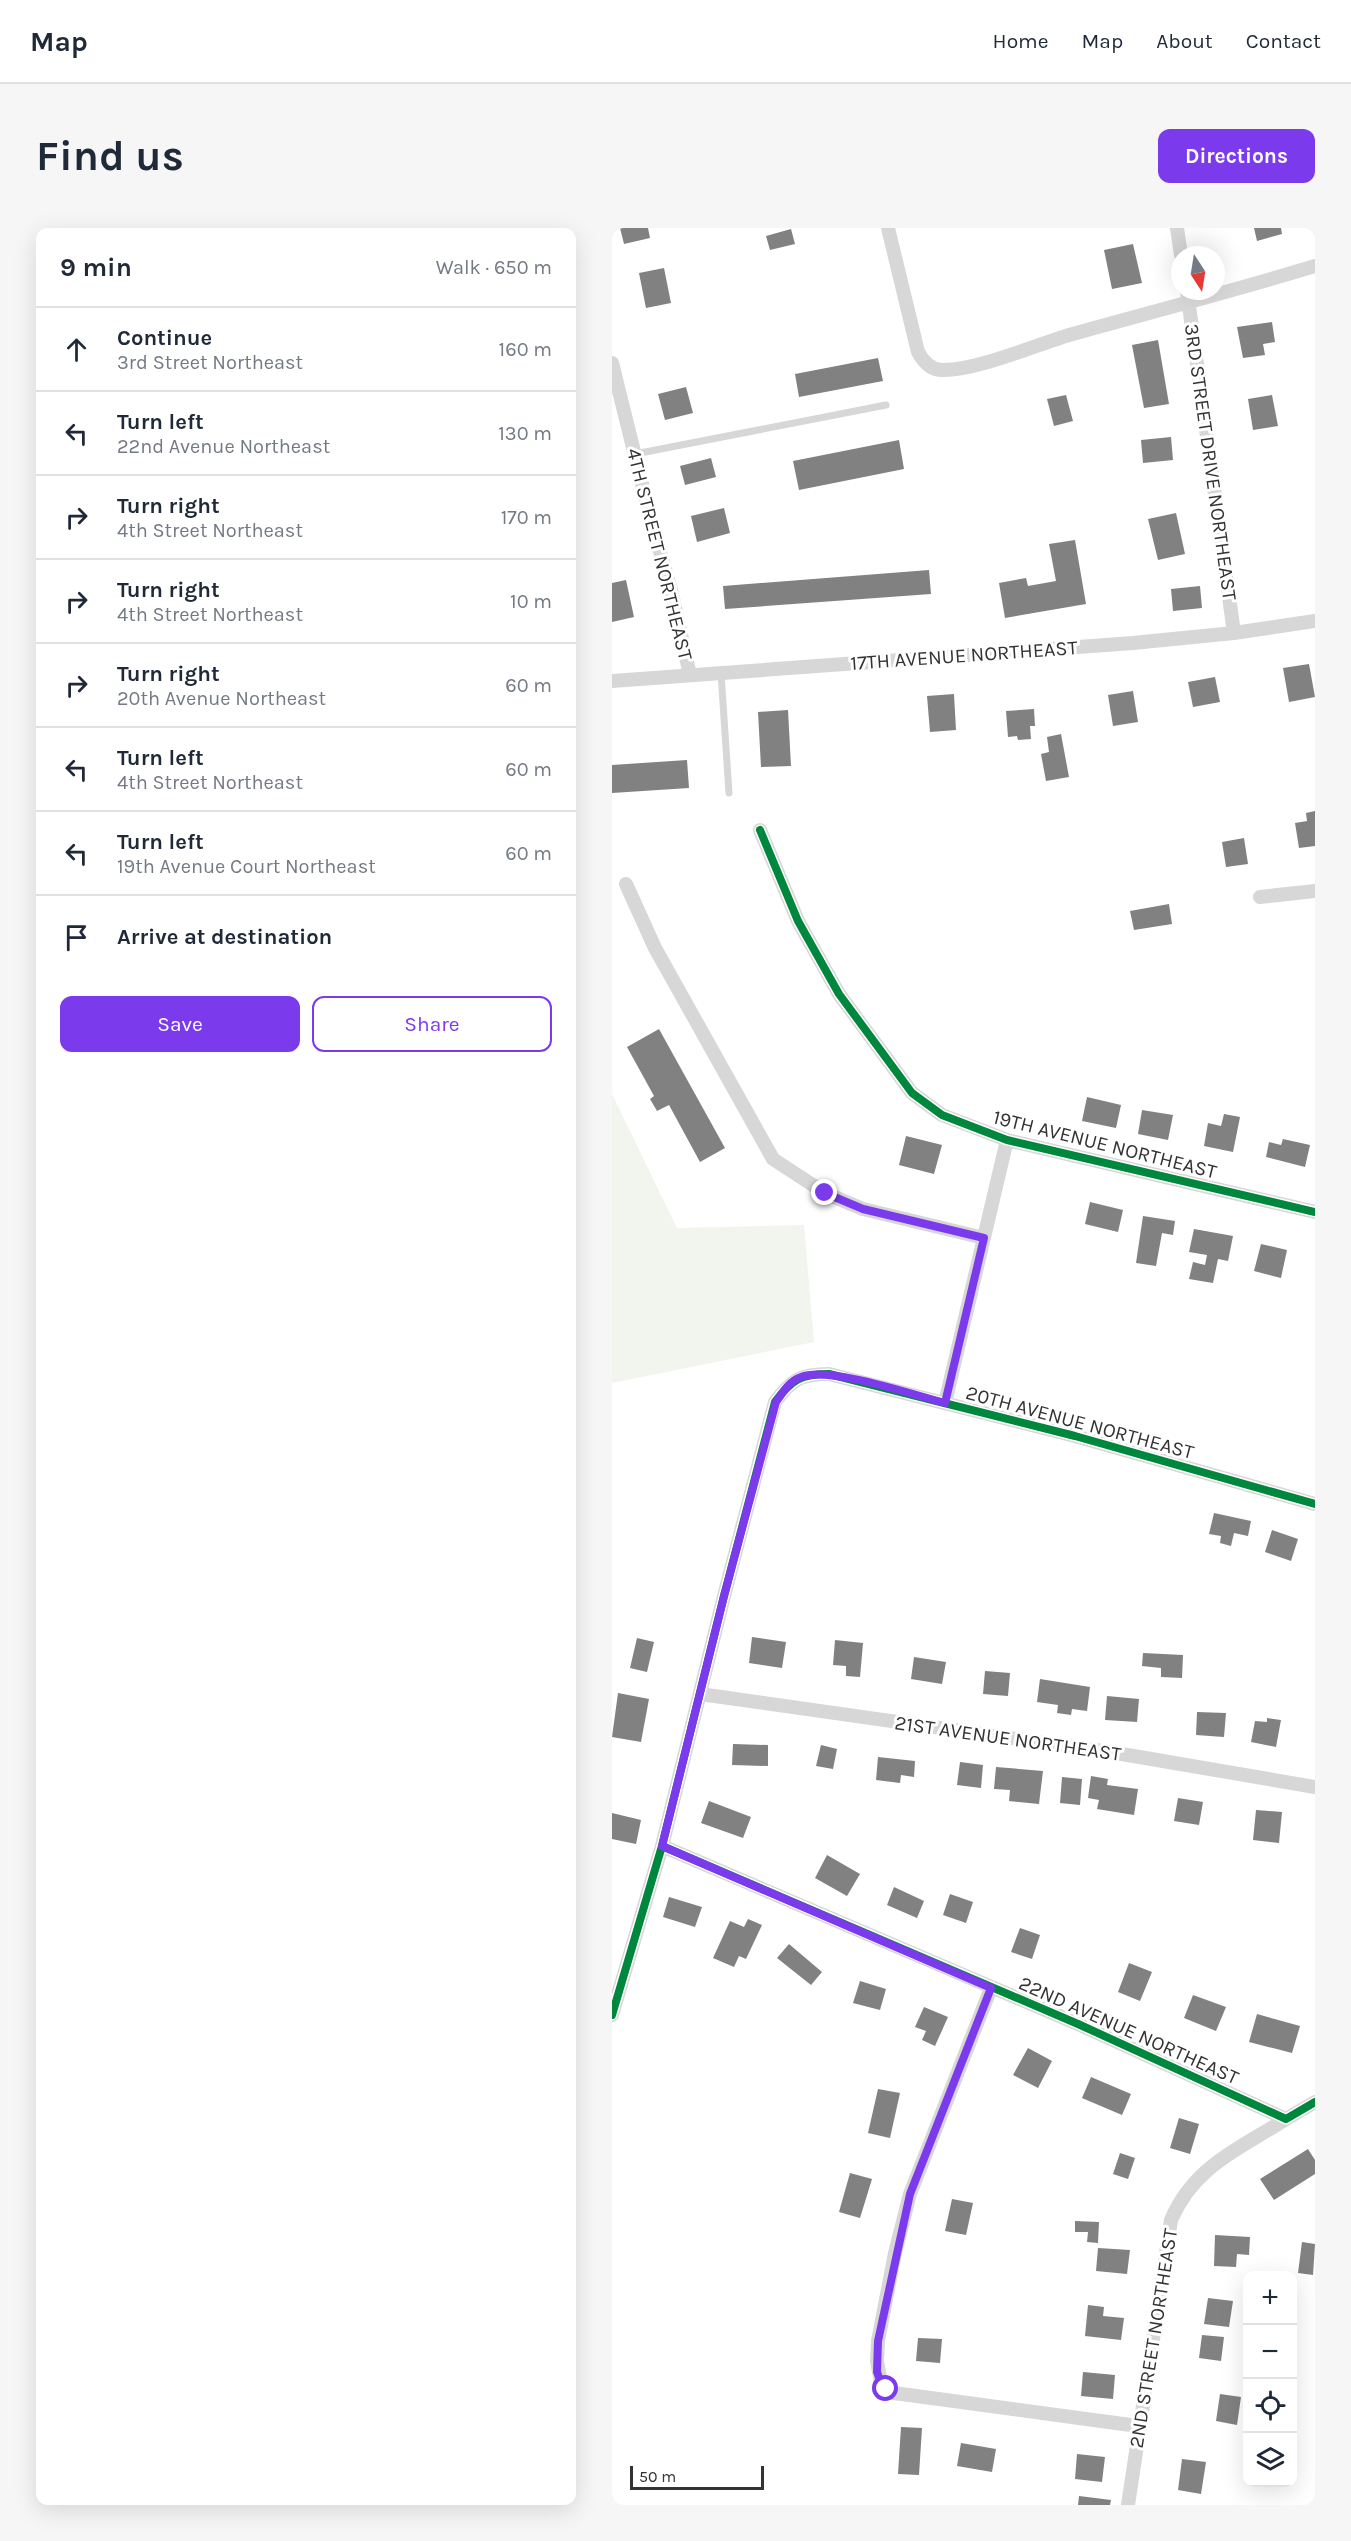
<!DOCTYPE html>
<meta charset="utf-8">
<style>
body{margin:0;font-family:Karla,sans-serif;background:#f6f6f7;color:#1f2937}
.controls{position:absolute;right:18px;bottom:18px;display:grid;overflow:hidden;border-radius:12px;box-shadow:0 6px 24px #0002}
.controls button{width:54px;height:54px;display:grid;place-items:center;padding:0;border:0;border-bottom:2px solid #e0e1e3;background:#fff;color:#1f2937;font:30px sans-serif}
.compass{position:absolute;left:559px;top:18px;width:54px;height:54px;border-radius:50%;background:#fff;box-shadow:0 6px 24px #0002;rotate:168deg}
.scale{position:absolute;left:18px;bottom:15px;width:134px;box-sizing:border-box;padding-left:6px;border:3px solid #333;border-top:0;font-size:16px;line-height:21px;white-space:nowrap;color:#333;-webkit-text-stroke:4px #fff;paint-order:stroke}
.stop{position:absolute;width:18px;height:18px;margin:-14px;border:4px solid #7c3aed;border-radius:50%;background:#fff}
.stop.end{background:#7c3aed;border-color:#fff;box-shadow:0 2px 6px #0008}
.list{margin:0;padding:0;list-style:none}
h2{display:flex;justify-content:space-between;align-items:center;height:78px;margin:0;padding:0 24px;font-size:26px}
h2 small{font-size:20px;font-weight:400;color:#747a83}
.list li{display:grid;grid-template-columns:39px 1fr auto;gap:18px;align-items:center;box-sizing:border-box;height:84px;padding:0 24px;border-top:2px solid #e0e1e3}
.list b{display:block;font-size:22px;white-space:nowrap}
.list p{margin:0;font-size:20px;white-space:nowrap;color:#747a83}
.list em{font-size:20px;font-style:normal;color:#747a83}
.actions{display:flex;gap:12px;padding:18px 24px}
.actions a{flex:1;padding:14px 0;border:2px solid #7c3aed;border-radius:12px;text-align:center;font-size:21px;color:#7c3aed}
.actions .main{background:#7c3aed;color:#fff}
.icon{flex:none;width:33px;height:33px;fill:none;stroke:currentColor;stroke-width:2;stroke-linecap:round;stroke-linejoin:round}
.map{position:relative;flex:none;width:703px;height:2277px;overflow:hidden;border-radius:12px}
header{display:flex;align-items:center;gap:36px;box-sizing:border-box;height:84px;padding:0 30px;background:#fff;border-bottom:2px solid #e0e1e3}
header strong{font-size:28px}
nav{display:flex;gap:33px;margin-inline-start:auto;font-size:21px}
.intro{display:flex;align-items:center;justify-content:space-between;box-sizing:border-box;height:144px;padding:0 36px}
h1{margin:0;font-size:42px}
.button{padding:15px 27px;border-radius:12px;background:#7c3aed;color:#fff;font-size:21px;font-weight:700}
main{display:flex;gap:36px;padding:0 36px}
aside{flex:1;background:#fff;border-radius:12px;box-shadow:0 6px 24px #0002}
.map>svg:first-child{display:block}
</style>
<header>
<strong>Map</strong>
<nav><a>Home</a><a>Map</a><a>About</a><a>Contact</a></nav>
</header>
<div class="intro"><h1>Find us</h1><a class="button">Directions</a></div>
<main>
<aside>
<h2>9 min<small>Walk · 650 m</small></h2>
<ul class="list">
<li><svg class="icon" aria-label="ahead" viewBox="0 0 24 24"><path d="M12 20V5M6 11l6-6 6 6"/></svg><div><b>Continue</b><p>3rd Street Northeast</p></div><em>160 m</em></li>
<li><svg class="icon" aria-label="left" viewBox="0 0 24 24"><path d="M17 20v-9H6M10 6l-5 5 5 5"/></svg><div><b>Turn left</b><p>22nd Avenue Northeast</p></div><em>130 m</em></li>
<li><svg class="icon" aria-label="right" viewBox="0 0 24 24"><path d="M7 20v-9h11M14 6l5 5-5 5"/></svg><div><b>Turn right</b><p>4th Street Northeast</p></div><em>170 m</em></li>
<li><svg class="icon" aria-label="right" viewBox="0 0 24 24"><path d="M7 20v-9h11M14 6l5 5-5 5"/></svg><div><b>Turn right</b><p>4th Street Northeast</p></div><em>10 m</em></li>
<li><svg class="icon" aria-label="right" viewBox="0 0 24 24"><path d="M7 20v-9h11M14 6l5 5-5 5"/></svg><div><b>Turn right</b><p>20th Avenue Northeast</p></div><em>60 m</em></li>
<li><svg class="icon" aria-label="left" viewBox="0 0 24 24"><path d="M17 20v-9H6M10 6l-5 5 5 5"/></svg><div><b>Turn left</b><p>4th Street Northeast</p></div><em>60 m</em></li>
<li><svg class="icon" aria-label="left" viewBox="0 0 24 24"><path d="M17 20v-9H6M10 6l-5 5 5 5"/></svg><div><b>Turn left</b><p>19th Avenue Court Northeast</p></div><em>60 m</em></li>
<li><svg class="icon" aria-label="arrive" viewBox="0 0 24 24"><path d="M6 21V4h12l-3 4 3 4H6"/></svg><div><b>Arrive at destination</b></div></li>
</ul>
<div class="actions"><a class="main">Save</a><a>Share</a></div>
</aside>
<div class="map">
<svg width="703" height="2277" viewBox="0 0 703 2277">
<rect width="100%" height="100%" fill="#fff"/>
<!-- green -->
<path fill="#f1f5ed" d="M0,866L65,1000L192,997L202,1114L0,1155Z"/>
<!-- building -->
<path fill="#818181" d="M8,0H36L38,10L12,16Z
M642,0H669L670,6L645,13Z
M179,1L183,16L158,22L154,8Z
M521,16L530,55L500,61L492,22Z
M52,40L59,75L34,80L27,45Z
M660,94L663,114L651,116L653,127L631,130L625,99Z
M546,112L557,176L532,180L520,117Z
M266,130L271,153L187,169L183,146Z
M74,159L81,185L53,192L46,166Z
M454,167L461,193L442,198L435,171Z
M660,167L666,198L641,202L636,171Z
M559,209L561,232L531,235L529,212Z
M287,212L292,241L187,262L181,233Z
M99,230L104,249L73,257L68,238Z
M112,280L118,305L85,314L79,288Z
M564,285L573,326L546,332L536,291Z
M463,312L474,376L393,390L387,355L414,350L416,358L444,353L437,316Z
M317,342L319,366L113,381L111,358Z
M14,352L22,389L0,394V355Z
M588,358L590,380L561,383L559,361Z
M697,436L703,469L677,474L671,440Z
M603,449L608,474L581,479L576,454Z
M521,463L526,494L501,498L496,467Z
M342,466L344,502L318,504L315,468Z
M422,481L423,498H418L419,511L406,512L405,508L396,509L394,483Z
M176,482L179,538L149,539L146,484Z
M449,506L457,549L434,553L429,526L437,524L435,509Z
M75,532L77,560L0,565V537Z
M703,583V618L687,620L683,595L695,593L694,585Z
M632,610L636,636L614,639L610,614Z
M557,676L560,696L522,702L518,683Z
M47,801L113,920L88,934L57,877L45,883L38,871L42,868L15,819Z
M475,869L509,877L504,900L470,893Z
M530,882L561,887L556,912L526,906Z
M612,886L628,889L621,924L592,918L596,895L609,898Z
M294,908L330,917L322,946L287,937Z
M671,911L698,917L693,939L654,929L657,914L669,917Z
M478,974L511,982L506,1004L473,996Z
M531,988L563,993L561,1007L550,1005L544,1038L524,1035Z
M582,1001L621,1008L616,1033L606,1031L601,1055L577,1051L581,1034L593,1037L595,1027L577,1024Z
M649,1016L675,1022L669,1050L642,1043Z
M602,1285L639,1293L636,1308L622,1305L619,1318L608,1315L609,1308L597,1306Z
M660,1302L686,1311L679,1333L653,1324Z
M140,1409L174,1414L170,1440L137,1435Z
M25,1410L42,1414L35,1444L18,1440Z
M223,1412L251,1415L248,1449L234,1448V1438L221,1437Z
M531,1425L571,1427L570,1450L549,1449V1440L530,1438Z
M302,1429L334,1434L330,1456L299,1451Z
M373,1443L398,1445L396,1468L371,1466Z
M428,1451L478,1459L475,1483L460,1481L459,1487L445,1485L446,1477L425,1474Z
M6,1465L37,1471L29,1514L0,1509Z
M495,1468L527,1471L525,1494L493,1492Z
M585,1484L614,1485L612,1509L584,1507Z
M655,1490L669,1492L664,1519L639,1514L643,1493L655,1494Z
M121,1516L156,1517V1538L120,1537Z
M209,1517L225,1521L221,1541L204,1538Z
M266,1529L303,1533L302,1549L289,1547L288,1555L264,1552Z
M348,1534L371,1537L369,1560L345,1557Z
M384,1539L431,1543L427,1576L397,1573L398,1562L382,1561Z
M479,1548L496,1551L495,1557L526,1561L522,1587L485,1581L487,1572L476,1570Z
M450,1549L470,1551L468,1577L448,1575Z
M566,1570L591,1574L587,1597L562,1593Z
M97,1573L139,1589L131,1610L89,1595Z
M644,1582L670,1584L667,1615L641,1612Z
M0,1585L29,1592L24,1616L0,1611Z
M215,1627L248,1646L235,1668L203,1650Z
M282,1659L312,1673L305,1690L275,1677Z
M338,1666L361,1674L354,1695L331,1687Z
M57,1669L90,1679L83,1699L51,1689Z
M136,1691L150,1697L134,1731L127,1728L122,1739L101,1730L118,1693L132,1699Z
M408,1700L428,1707L420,1731L399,1724Z
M177,1716L210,1744L199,1757L165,1730Z
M517,1735L540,1744L528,1773L506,1764Z
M248,1753L274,1761L268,1782L241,1775Z
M581,1767L614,1779L604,1803L572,1790Z
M312,1779L336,1789L323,1818L310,1812L314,1803L303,1799Z
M645,1786L688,1798L680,1825L637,1814Z
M416,1820L440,1833L426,1860L401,1847Z
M479,1849L519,1866L510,1887L470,1870Z
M266,1861L288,1865L278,1910L256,1905Z
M567,1890L587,1896L578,1926L558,1920Z
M696,1921L703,1932V1946L662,1972L648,1951Z
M508,1925L523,1930L516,1951L501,1946Z
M238,1945L260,1951L248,1990L227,1984Z
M340,1971L361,1975L354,2007L333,2003Z
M463,1993L487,1994L486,2015L475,2014L476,2004H463Z
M603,2007L638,2009L637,2027L625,2026L624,2039L602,2038Z
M690,2014L703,2016L701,2047L686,2045Z
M486,2020L518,2022L515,2046L484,2043Z
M596,2070L621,2073L617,2099L592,2096Z
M476,2077L492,2079L491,2088L512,2090L509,2112L473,2108Z
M590,2107L612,2109L609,2133L587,2130Z
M306,2110L330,2111L328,2135L304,2133Z
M471,2144L503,2147L501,2171L469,2168Z
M608,2166L629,2169L625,2197L604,2193Z
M289,2199L310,2200L307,2247L286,2246Z
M349,2215L384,2221L380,2244L345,2238Z
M465,2226L493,2229L490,2254L463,2251Z
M570,2231L594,2234L589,2266L566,2262Z
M467,2268L499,2272L498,2277H466Z"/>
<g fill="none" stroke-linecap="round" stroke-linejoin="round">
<!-- lane -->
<path stroke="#d7d7d7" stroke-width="7" d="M23,226L274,177
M109,445L117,565"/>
<!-- street -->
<path stroke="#d7d7d7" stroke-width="14" d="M276,0L306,124C311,133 319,142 330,142C363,143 424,117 457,107C539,84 621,63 703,38
M565,0L569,27
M575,63L622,405
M0,135L38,288L60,366L78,447
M0,453L521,415L622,405L703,393
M148,602L186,693L227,766L300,865L330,887L395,912L703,984
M14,656L43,720L161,931L213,965L251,981L372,1010
M648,669L703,663
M333,1175L395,912
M88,1466L498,1524L703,1559
M50,1618L466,1796L674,1891L703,1874
M379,1760L298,1966L283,2025L266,2113L265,2133L269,2155L282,2165L526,2198
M0,1787L50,1618L112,1368L163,1174C180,1151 189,1146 217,1146L463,1208L703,1276
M516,2277L559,1992C582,1938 627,1921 674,1891"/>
<!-- cycleway casing -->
<g stroke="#fff" stroke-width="11">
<path id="cycleway" d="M148,602L186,693L227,766L300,865L330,887L395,912L703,984
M50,1618L466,1796L674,1891L703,1874
M0,1787L50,1618L112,1368L163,1174C180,1151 189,1146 217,1146L463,1208L703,1276"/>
</g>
<!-- cycleway -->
<use href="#cycleway" stroke="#00873e" stroke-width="8"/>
</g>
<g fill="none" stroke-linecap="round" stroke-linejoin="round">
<!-- route -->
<path stroke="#7c3aed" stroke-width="8" d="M213,965L251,981L372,1010L333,1175C302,1167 217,1138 189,1149C177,1153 171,1164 164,1174L112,1368L50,1618L379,1760L298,1966L266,2113L265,2144L269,2155L274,2161"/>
</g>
<g text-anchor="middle" stroke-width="6" stroke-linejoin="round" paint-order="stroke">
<!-- street labels -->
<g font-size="20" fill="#333" stroke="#fff">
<text transform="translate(599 234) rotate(82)" y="7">3RD STREET DRIVE NORTHEAST</text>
<text transform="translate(48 326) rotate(76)" y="7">4TH STREET NORTHEAST</text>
<text transform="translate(352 427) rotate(-4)" y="7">17TH AVENUE NORTHEAST</text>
<text transform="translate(493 916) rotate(14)" y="7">19TH AVENUE NORTHEAST</text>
<text transform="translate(468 1194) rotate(15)" y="7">20TH AVENUE NORTHEAST</text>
<text transform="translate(396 1510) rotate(8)" y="7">21ST AVENUE NORTHEAST</text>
<text transform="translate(517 1802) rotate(24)" y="7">22ND AVENUE NORTHEAST</text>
<text transform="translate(541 2110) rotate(-81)" y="7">2ND STREET NORTHEAST</text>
</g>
</g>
</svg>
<div class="controls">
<button>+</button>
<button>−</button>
<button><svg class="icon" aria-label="locate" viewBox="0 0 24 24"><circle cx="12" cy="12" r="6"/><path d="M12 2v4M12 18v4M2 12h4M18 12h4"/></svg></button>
<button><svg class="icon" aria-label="layers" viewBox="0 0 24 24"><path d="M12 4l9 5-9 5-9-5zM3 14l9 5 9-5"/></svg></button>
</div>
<svg class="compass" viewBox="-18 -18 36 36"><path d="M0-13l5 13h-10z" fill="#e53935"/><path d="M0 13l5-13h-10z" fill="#747a83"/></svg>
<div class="scale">50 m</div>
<div class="stop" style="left:274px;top:2161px"></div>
<div class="stop end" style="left:213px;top:965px"></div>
</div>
</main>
